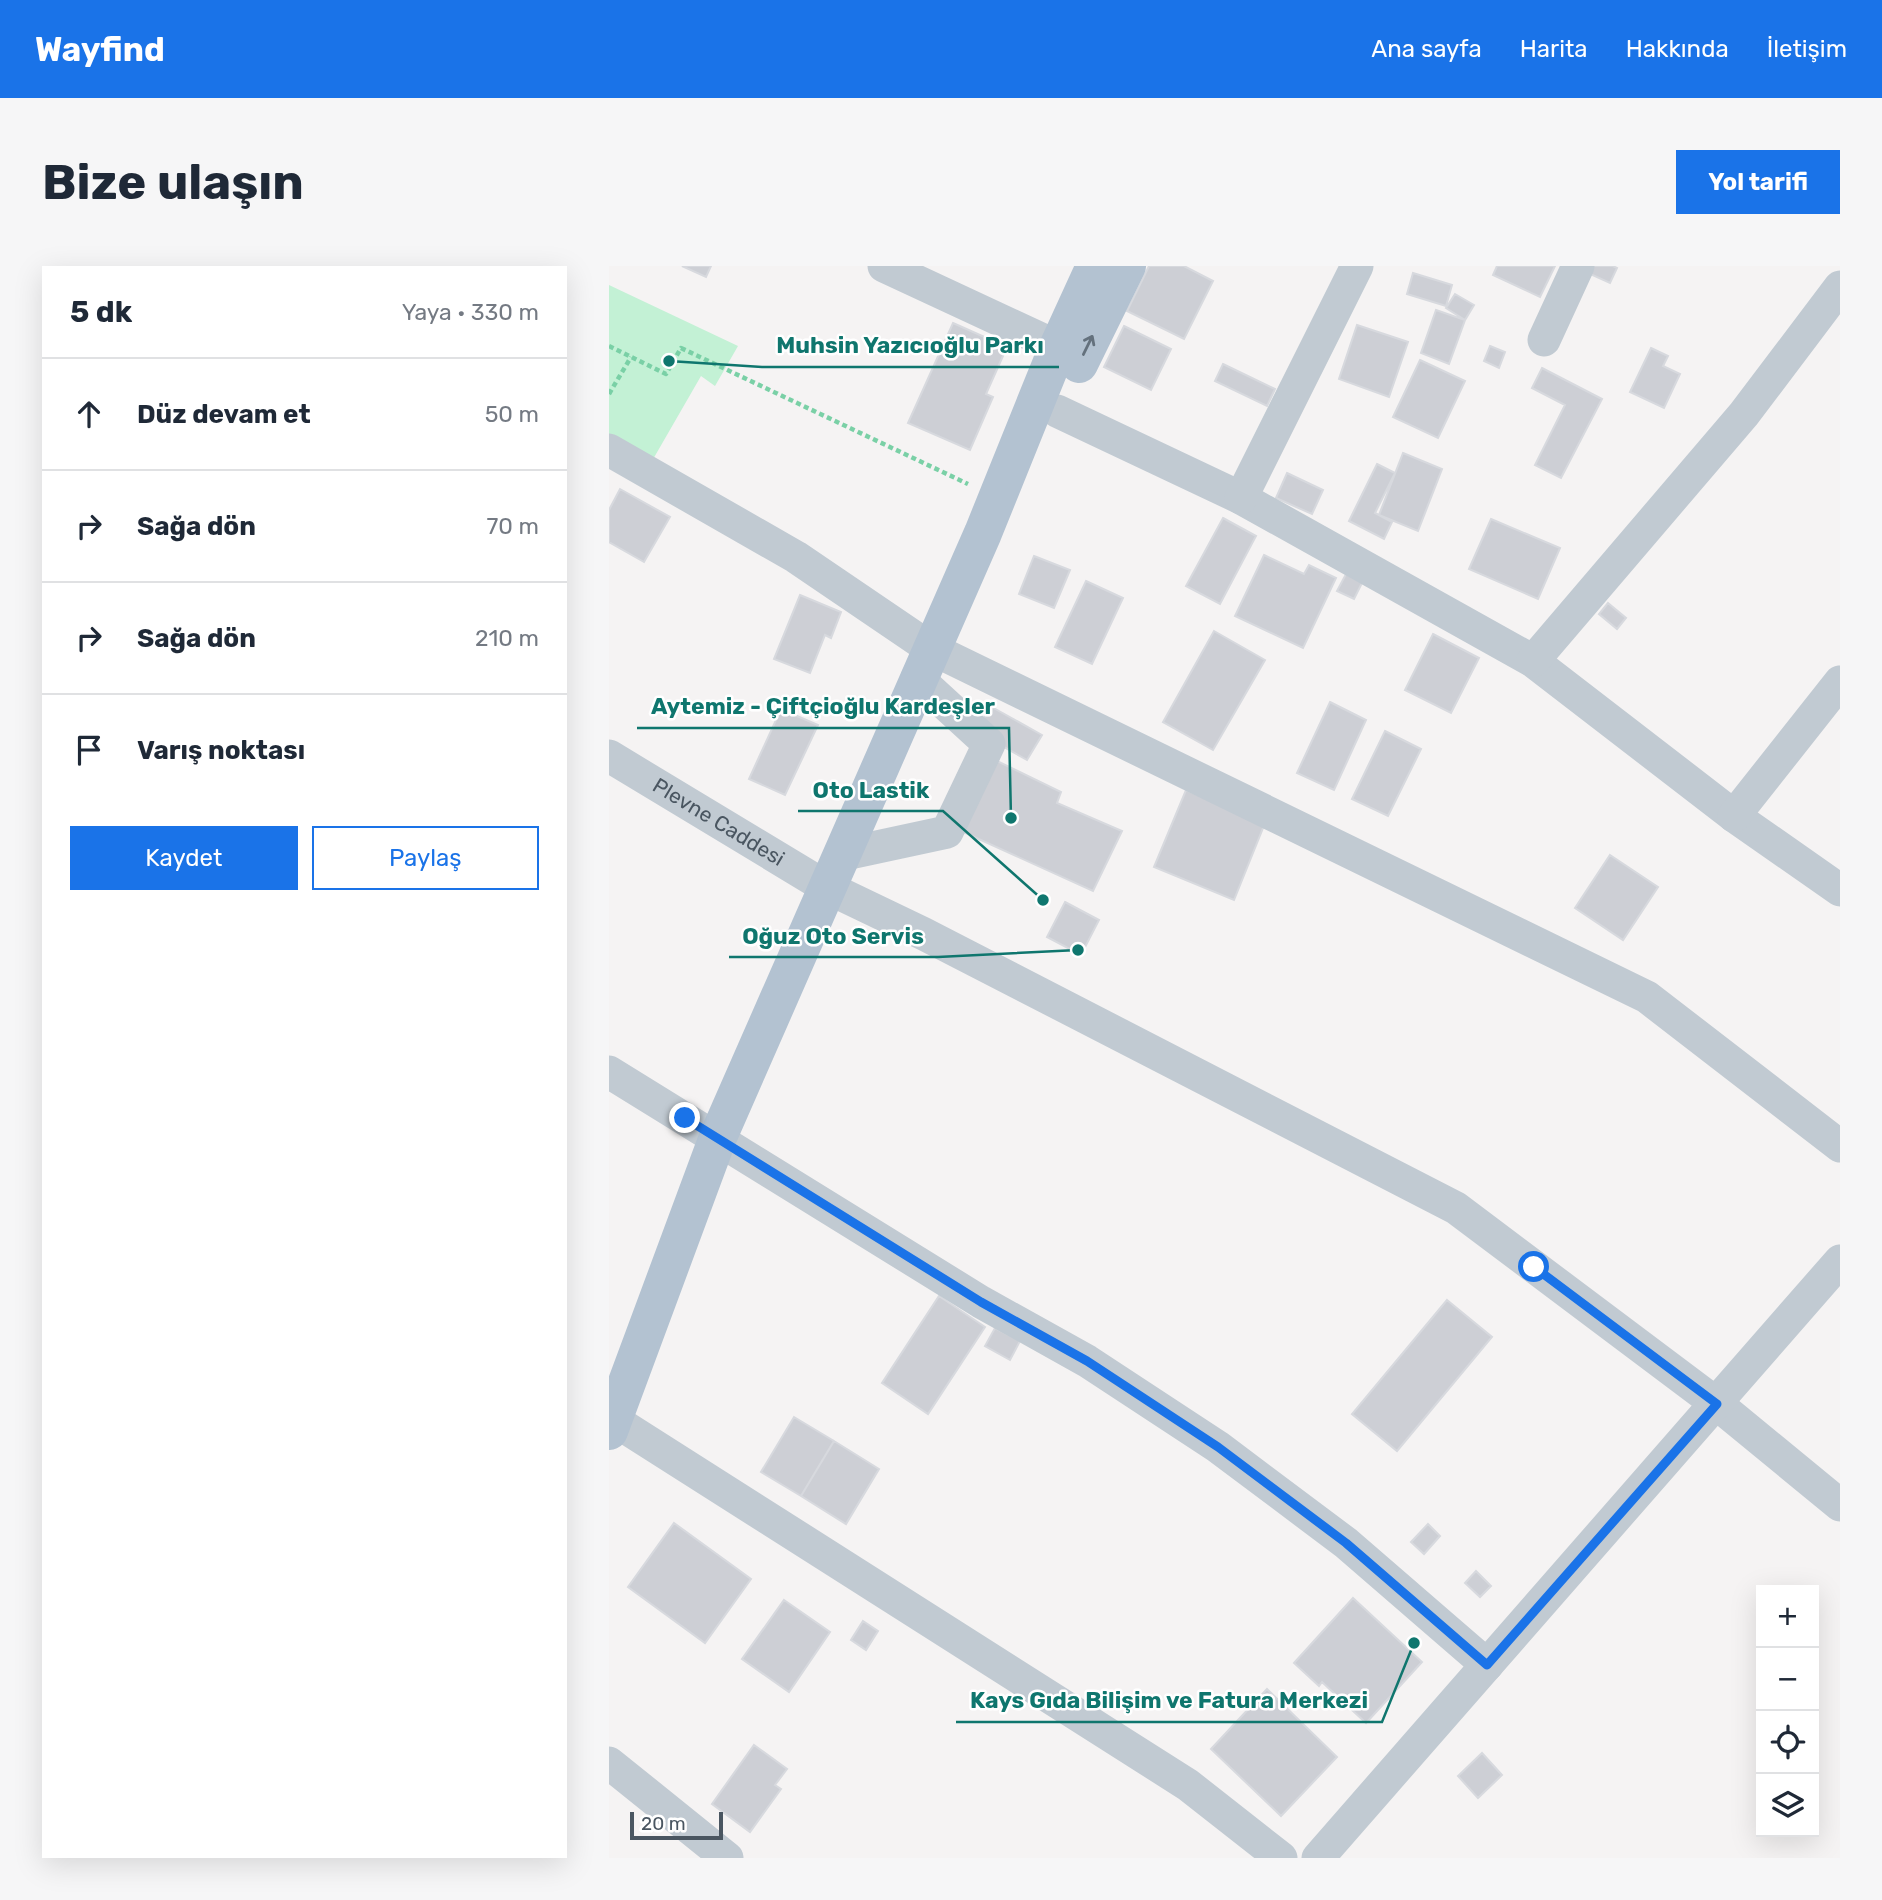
<!DOCTYPE html>
<html lang="tr">
<meta charset="utf-8">
<style>
body{margin:0;font-family:Rubik,sans-serif;background:#f6f6f7;color:#1f2937}
.controls{position:absolute;right:21px;bottom:21px;display:grid;overflow:hidden;border-radius:0px;box-shadow:0 7px 28px #0002}
.controls button{width:63px;height:63px;display:grid;place-items:center;padding:0;border:0;border-bottom:2px solid #e0e1e3;background:#fff;color:#1f2937;font:35px sans-serif}
.scale{position:absolute;left:21px;bottom:18px;width:93px;box-sizing:border-box;padding-left:7px;border:4px solid #4a5661;border-top:0;font-size:19px;line-height:24px;white-space:nowrap;color:#4a5661;-webkit-text-stroke:5px #fff;paint-order:stroke}
.stop{position:absolute;width:21px;height:21px;margin:-16px;border:5px solid #1a73e8;border-radius:50%;background:#fff}
.stop.end{background:#1a73e8;border-color:#fff;box-shadow:0 2px 7px #0008}
.list{margin:0;padding:0;list-style:none}
h2{display:flex;justify-content:space-between;align-items:center;height:91px;margin:0;padding:0 28px;font-size:30px}
h2 small{font-size:23px;font-weight:400;color:#747a83}
.list li{display:grid;grid-template-columns:46px 1fr auto;gap:21px;align-items:center;box-sizing:border-box;height:112px;padding:0 28px;border-top:2px solid #e0e1e3}
.list b{display:block;font-size:26px;white-space:nowrap}
.list em{font-size:23px;font-style:normal;color:#747a83}
.actions{display:flex;gap:14px;padding:21px 28px}
.actions a{flex:1;padding:16px 0;border:2px solid #1a73e8;border-radius:0px;text-align:center;font-size:24px;color:#1a73e8}
.actions .main{background:#1a73e8;color:#fff}
.icon{flex:none;width:38px;height:38px;fill:none;stroke:currentColor;stroke-width:2;stroke-linecap:round;stroke-linejoin:round}
.map{position:relative;flex:none;width:1231px;height:1592px;overflow:hidden;border-radius:0px}
header{display:flex;align-items:center;gap:42px;box-sizing:border-box;height:98px;padding:0 35px;background:#1a73e8;color:#fff}
header strong{font-size:33px}
nav{display:flex;gap:38px;margin-inline-start:auto;font-size:24px}
.intro{display:flex;align-items:center;justify-content:space-between;box-sizing:border-box;height:168px;padding:0 42px}
h1{margin:0;font-size:49px}
.button{padding:18px 32px;border-radius:0px;background:#1a73e8;color:#fff;font-size:24px;font-weight:700}
main{display:flex;gap:42px;padding:0 42px}
aside{flex:1;background:#fff;border-radius:0px;box-shadow:0 7px 28px #0002}
.map>svg:first-child{display:block}
</style>
<header>
<strong>Wayfind</strong>
<nav><a>Ana sayfa</a><a>Harita</a><a>Hakkında</a><a>İletişim</a></nav>
</header>
<div class="intro"><h1>Bize ulaşın</h1><a class="button">Yol tarifi</a></div>
<main>
<aside>
<h2>5 dk<small>Yaya · 330 m</small></h2>
<ul class="list">
<li><svg class="icon" aria-label="ahead" viewBox="0 0 24 24"><path d="M12 20V5M6 11l6-6 6 6"/></svg><div><b>Düz devam et</b></div><em>50 m</em></li>
<li><svg class="icon" aria-label="right" viewBox="0 0 24 24"><path d="M7 20v-9h11M14 6l5 5-5 5"/></svg><div><b>Sağa dön</b></div><em>70 m</em></li>
<li><svg class="icon" aria-label="right" viewBox="0 0 24 24"><path d="M7 20v-9h11M14 6l5 5-5 5"/></svg><div><b>Sağa dön</b></div><em>210 m</em></li>
<li><svg class="icon" aria-label="arrive" viewBox="0 0 24 24"><path d="M6 21V4h12l-3 4 3 4H6"/></svg><div><b>Varış noktası</b></div></li>
</ul>
<div class="actions"><a class="main">Kaydet</a><a>Paylaş</a></div>
</aside>
<div class="map">
<svg width="1231" height="1592" viewBox="0 0 1231 1592">
<rect width="100%" height="100%" fill="#f5f3f3"/>
<!-- green -->
<path fill="#c3f1d5" d="M0,19L129,80L106,120L92,110L43,195L0,169Z"/>
<!-- building -->
<path fill="#cdcfd5" stroke="#d7d9de" stroke-width="2" d="M73,0H102L97,11Z
M540,0H575L604,15L575,73L518,45Z
M888,0H946L931,31L884,9Z
M982,0H1004L1008,2L1001,17L979,7Z
M804,7L843,19L837,40L798,28Z
M846,28L865,39L856,54L837,42Z
M827,44L856,54L840,98L812,87Z
M344,57L398,81L377,128L384,131L361,184L299,157Z
M748,59L799,76L780,131L730,113Z
M515,60L562,83L542,124L495,101Z
M881,80L896,86L890,102L875,95Z
M1042,82L1059,90L1054,100L1071,108L1055,142L1021,126Z
M811,94L856,115L829,172L784,151Z
M614,98L666,123L658,140L606,115Z
M933,102L993,133L952,212L926,199L956,139L923,122Z
M794,187L833,203L809,265L770,249Z
M768,198L786,207L766,247L783,256L775,273L740,255Z
M678,207L714,224L703,248L667,232Z
M11,223L61,251L35,296L0,276V244Z
M614,252L647,270L611,338L577,320Z
M882,253L951,282L929,333L860,303Z
M655,289L695,308L700,299L727,312L694,382L626,350Z
M425,290L461,304L445,342L410,328Z
M737,308L753,317L745,333L728,325Z
M477,315L514,332L483,398L446,381Z
M191,329L232,346L222,372L216,369L201,407L165,393Z
M999,337L1017,352L1008,363L990,348Z
M605,365L656,394L604,484L554,456Z
M824,368L870,392L842,447L796,424Z
M721,436L757,454L725,524L688,507Z
M381,440L433,469L418,494L368,466Z
M172,443L209,459L176,529L140,513Z
M776,465L812,483L779,550L743,533Z
M386,494L452,526L448,537L513,565L484,625L352,565Z
M577,524L656,557L625,634L545,601Z
M1001,589L1049,621L1014,674L966,642Z
M456,636L490,654L472,689L438,671Z
M330,1030L376,1061L319,1148L273,1117Z
M838,1034L883,1071L788,1185L743,1148Z
M386,1062L411,1075L401,1094L376,1080Z
M185,1151L225,1175L192,1230L152,1206Z
M225,1175L270,1203L237,1258L192,1230Z
M65,1257L142,1313L96,1377L19,1321Z
M819,1258L831,1270L815,1288L802,1276Z
M867,1305L882,1320L871,1331L856,1317Z
M744,1332L813,1396L757,1457L713,1416L710,1420L685,1397Z
M175,1334L221,1366L180,1426L133,1393Z
M254,1355L269,1365L257,1384L242,1374Z
M658,1423L728,1491L672,1550L602,1483Z
M145,1479L178,1503L166,1519L172,1523L141,1566L103,1538Z
M873,1487L893,1509L869,1532L849,1510Z"/>
<g fill="none" stroke-linecap="round" stroke-linejoin="round">
<!-- path -->
<path stroke="#7ad0a6" stroke-width="4.5" stroke-dasharray="5 3.5" stroke-linecap="butt" d="M0,80L57,108L72,82L359,218
M0,128L22,91"/>
<!-- minor -->
<g stroke="#c1cad2" stroke-width="33">
<path d="M275,0L449,81"/>
<path d="M935,74L969,0"/>
<path d="M448,145L632,232L924,395L1125,550L1231,624"/>
<path d="M0,184L187,291L321,382L1038,731L1231,880"/>
<path d="M632,232L748,0"/>
<path d="M924,395L1135,148L1231,21"/>
<path id="s1" d="M0,490L217,621L315,668L847,942L1108,1138L1231,1239"/>
<path d="M1125,550L1231,416"/>
<path d="M231,589L338,566L380,478L308,412"/>
<path d="M0,806L372,1036L478,1095L609,1181L737,1277L878,1399"/>
<path d="M0,1151L579,1519L672,1592"/>
<path d="M0,1497L118,1592"/>
<path d="M709,1592L1231,995"/>
</g>
<!-- major -->
<path stroke="#b3c2d1" stroke-width="38" d="M470,98L518,0
M0,1165L109,871L374,267L449,81L486,0"/>
</g>
<!-- one-way arrows -->
<defs><path id="oneway-shaft" d="M-6 0H5M1.5-3L5.5 0L1.5 3" fill="none" stroke-width="1.6" stroke-linecap="round" stroke-linejoin="round" transform="scale(1.75)"/></defs>
<use stroke="#64717d" href="#oneway-shaft" transform="translate(479 79) rotate(-64)"/>
<g fill="none" stroke-linecap="round" stroke-linejoin="round">
<!-- route -->
<path stroke="#1a73e8" stroke-width="9" d="M76,852L372,1036L478,1095L609,1181L737,1277L878,1399L1108,1138L925,1001"/>
</g>
<g text-anchor="middle" stroke-width="5" stroke-linejoin="round" paint-order="stroke">
<!-- street labels -->
<g font-size="21" fill="#4a5661" stroke="#fff">
<text dy="7" stroke="none"><textPath href="#s1" startOffset="128">Plevne Caddesi</textPath></text>
</g>
</g>
<!-- callouts -->
<path fill="none" stroke="#0f766e" stroke-width="2.5" d="M60 95L153 101H450M402 552L400 462H28M434 634L334 545H189M469 684L329 691H120M805 1377L773 1456H347"/>
<g fill="#0f766e" stroke="#fff" stroke-width="2.5">
<circle cx="60" cy="95" r="7"/>
<circle cx="402" cy="552" r="7"/>
<circle cx="434" cy="634" r="7"/>
<circle cx="469" cy="684" r="7"/>
<circle cx="805" cy="1377" r="7"/>
</g>
<g font-size="23" text-anchor="middle" font-weight="bold" fill="#0f766e" stroke="#fff" stroke-width="5" stroke-linejoin="round" paint-order="stroke">
<text x="301" y="87">Muhsin Yazıcıoğlu Parkı</text>
<text x="214" y="448">Aytemiz - Çiftçioğlu Kardeşler</text>
<text x="262" y="532">Oto Lastik</text>
<text x="224" y="678">Oğuz Oto Servis</text>
<text x="560" y="1442">Kays Gıda Bilişim ve Fatura Merkezi</text>
</g>
</svg>
<div class="controls">
<button>+</button>
<button>−</button>
<button><svg class="icon" aria-label="locate" viewBox="0 0 24 24"><circle cx="12" cy="12" r="6"/><path d="M12 2v4M12 18v4M2 12h4M18 12h4"/></svg></button>
<button><svg class="icon" aria-label="layers" viewBox="0 0 24 24"><path d="M12 4l9 5-9 5-9-5zM3 14l9 5 9-5"/></svg></button>
</div>
<div class="scale">20 m</div>
<div class="stop" style="left:925px;top:1001px"></div>
<div class="stop end" style="left:76px;top:852px"></div>
</div>
</main>
